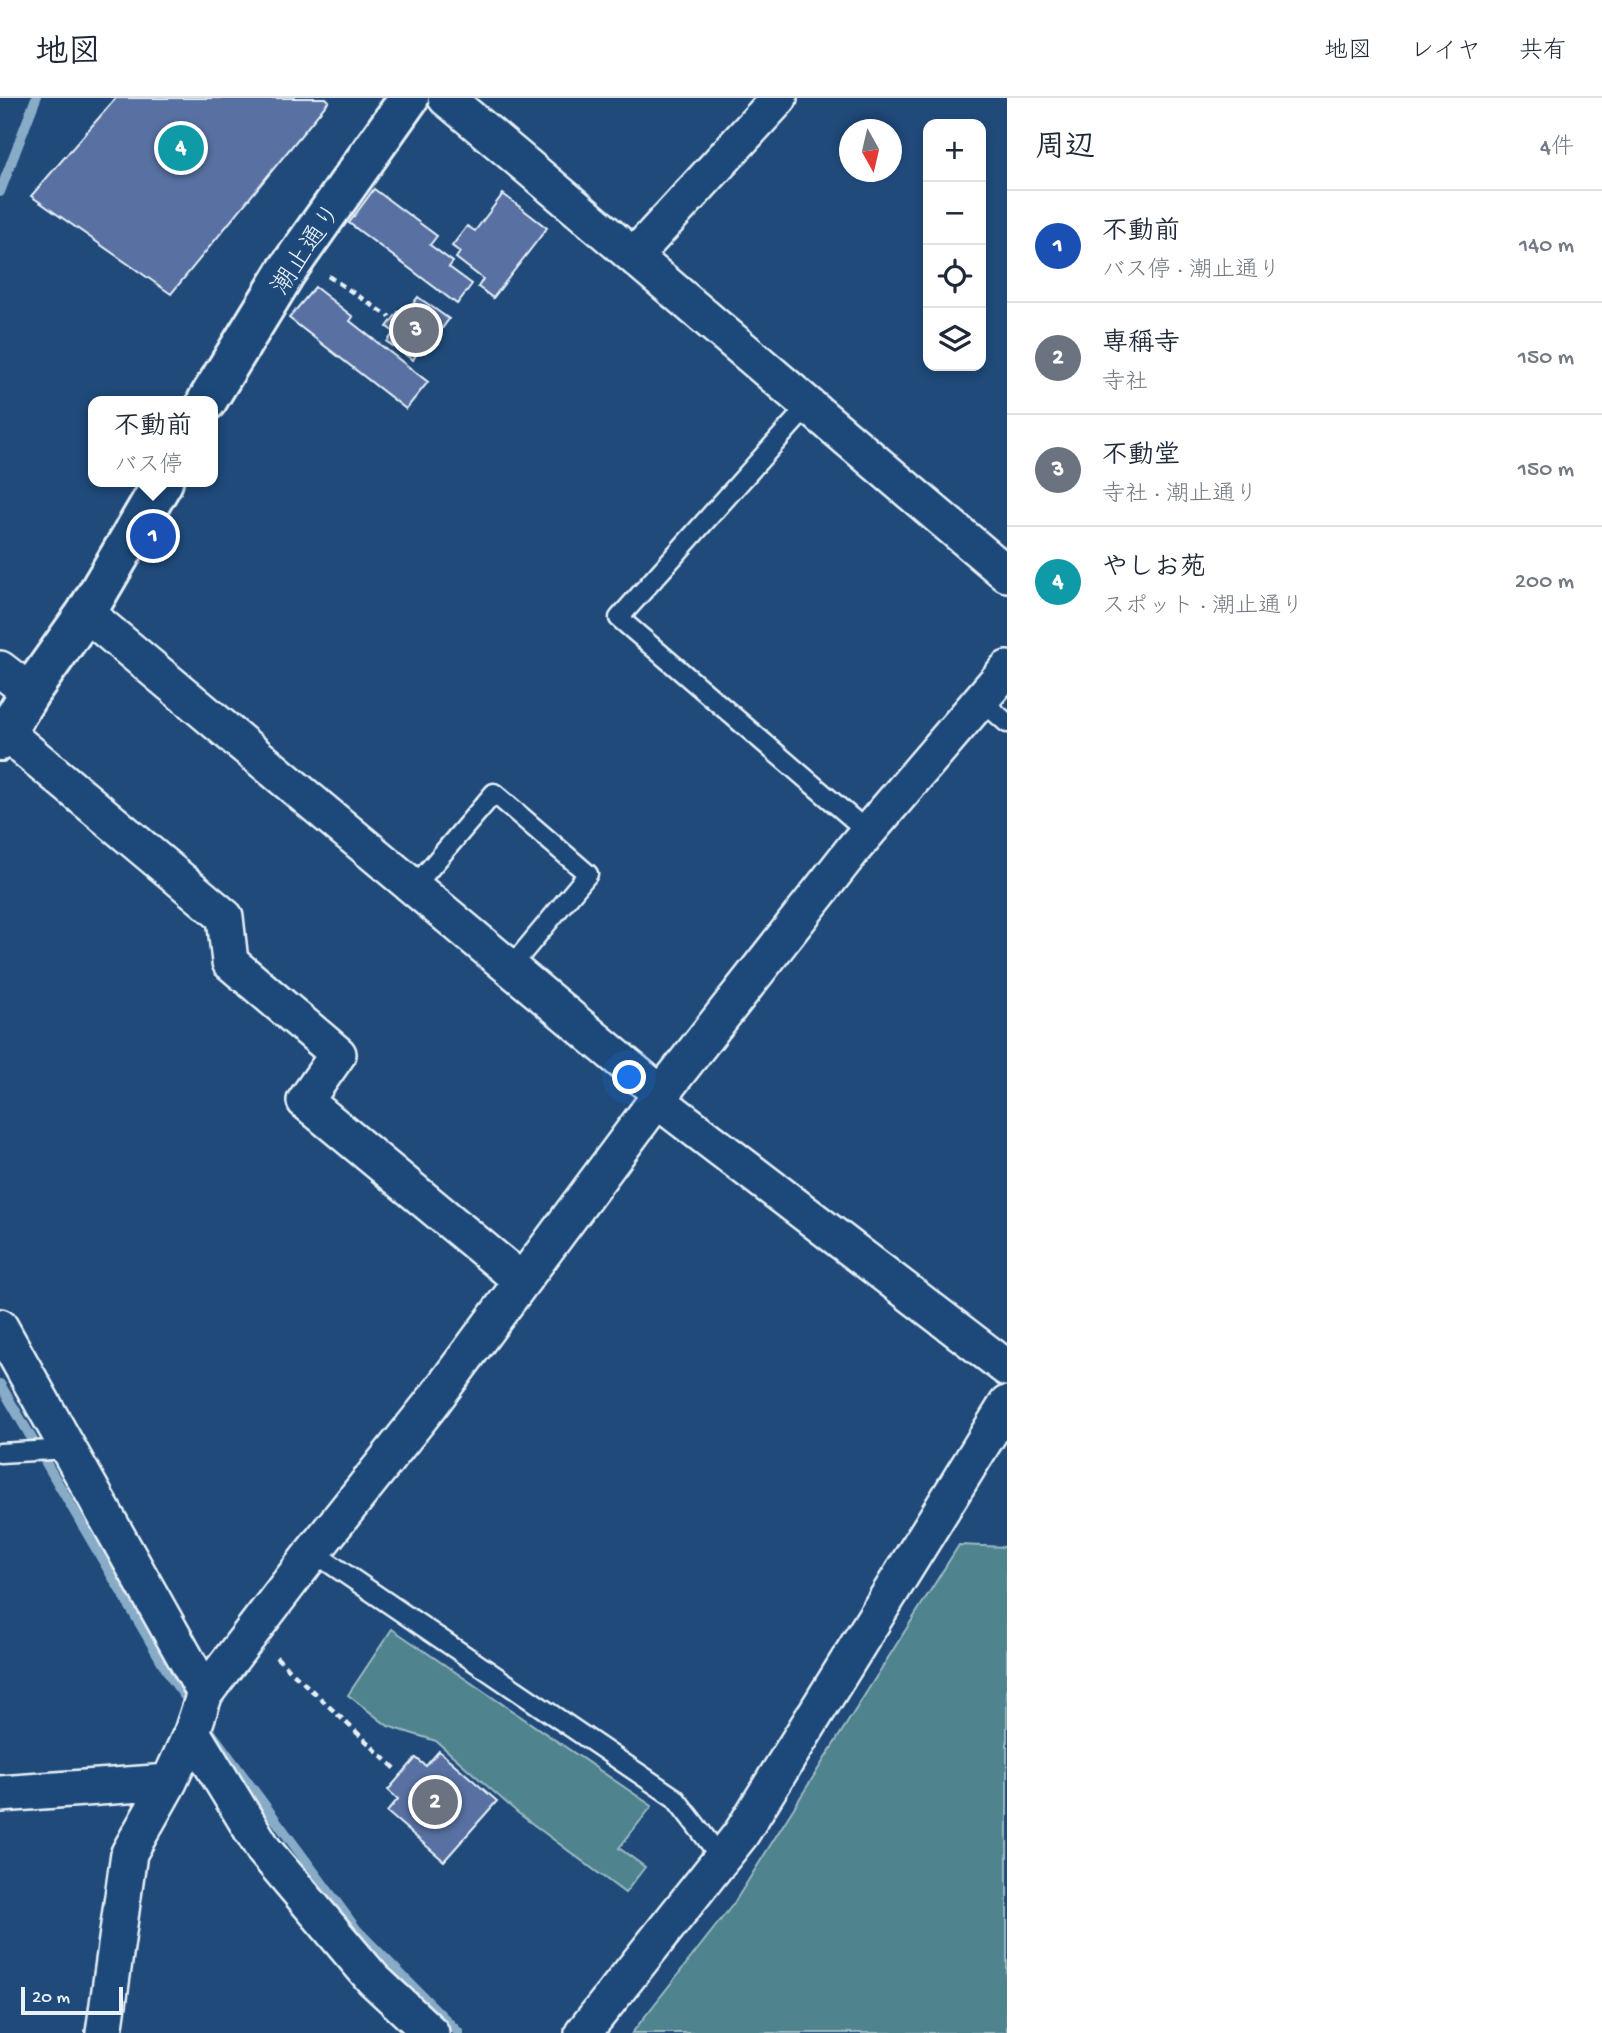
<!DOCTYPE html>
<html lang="ja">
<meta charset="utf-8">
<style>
body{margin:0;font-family:"Gochi Hand","Klee One",sans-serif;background:#f6f6f7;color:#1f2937}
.controls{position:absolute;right:21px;top:21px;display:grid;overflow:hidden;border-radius:14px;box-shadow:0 4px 10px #0003}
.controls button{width:63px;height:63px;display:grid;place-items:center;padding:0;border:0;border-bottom:2px solid #e0e1e3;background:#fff;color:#1f2937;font:35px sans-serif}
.compass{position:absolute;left:839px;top:21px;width:63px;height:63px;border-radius:50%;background:#fff;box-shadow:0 4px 10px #0003;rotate:172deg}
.scale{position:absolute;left:21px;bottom:18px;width:102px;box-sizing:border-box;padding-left:7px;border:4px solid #e8f1f8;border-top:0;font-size:19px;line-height:24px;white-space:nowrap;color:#e8f1f8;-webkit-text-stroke:5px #1f4a7a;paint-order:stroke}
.you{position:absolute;left:630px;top:980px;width:24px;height:24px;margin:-18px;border:5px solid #fff;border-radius:50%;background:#1a73e8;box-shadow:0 0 0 10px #1a73e833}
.badge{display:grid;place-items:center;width:46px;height:46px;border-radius:50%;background:#84754c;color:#fff;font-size:23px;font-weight:700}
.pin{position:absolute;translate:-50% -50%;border:4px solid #fff;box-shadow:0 2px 7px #0006}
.popup{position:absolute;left:88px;top:298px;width:130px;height:91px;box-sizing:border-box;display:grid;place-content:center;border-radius:14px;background:#fff;filter:drop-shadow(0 2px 5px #0005);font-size:23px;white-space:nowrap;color:#747a83}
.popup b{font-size:26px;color:#1f2937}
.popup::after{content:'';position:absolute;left:50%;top:100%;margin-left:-14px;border:14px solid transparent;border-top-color:#fff}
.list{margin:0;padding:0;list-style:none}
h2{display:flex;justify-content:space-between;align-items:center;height:91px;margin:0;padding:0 28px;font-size:30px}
h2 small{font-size:23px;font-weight:400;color:#747a83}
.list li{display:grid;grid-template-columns:46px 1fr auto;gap:21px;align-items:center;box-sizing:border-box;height:112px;padding:0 28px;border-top:2px solid #e0e1e3}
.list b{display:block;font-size:26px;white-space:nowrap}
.list p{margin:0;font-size:23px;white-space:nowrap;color:#747a83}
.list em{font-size:23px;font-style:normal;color:#747a83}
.icon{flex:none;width:38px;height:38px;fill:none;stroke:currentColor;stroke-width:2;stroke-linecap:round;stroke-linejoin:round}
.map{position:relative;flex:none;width:1007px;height:1935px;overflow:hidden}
header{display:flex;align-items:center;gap:42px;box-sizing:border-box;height:98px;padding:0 35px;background:#fff;border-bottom:2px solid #e0e1e3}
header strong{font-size:33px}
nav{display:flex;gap:38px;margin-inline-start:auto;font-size:24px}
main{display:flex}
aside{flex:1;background:#fff}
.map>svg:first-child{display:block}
</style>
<header>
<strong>地図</strong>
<nav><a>地図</a><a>レイヤ</a><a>共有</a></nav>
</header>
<main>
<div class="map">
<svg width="1007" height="1935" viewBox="0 0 1007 1935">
<rect width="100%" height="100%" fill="#1f4a7a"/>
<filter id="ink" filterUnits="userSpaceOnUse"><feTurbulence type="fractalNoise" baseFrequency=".0143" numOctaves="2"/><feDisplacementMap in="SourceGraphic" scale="14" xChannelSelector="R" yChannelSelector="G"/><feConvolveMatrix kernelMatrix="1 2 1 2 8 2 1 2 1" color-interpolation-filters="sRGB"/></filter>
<g filter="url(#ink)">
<!-- green -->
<path fill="#50838e" stroke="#9cbac3" stroke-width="2" d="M959,1447L1007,1449V1935H632L734,1805Z
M392,1531L652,1708L619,1750L645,1769L625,1795L518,1715L436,1643L388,1628L348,1597Z"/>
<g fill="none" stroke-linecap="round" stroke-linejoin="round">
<!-- stream -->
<path stroke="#88abc7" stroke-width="10" d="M0,94L36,0
M0,1286L172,1581L192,1608
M210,1633L357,1832L459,1935"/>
</g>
<!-- building -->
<path fill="#5871a2" stroke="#e8f1f8" stroke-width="2" d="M116,0H326L329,3L171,196L31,98Z
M374,91L437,138L430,147L453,164L449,169L472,186L457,206L349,125Z
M503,96L547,130L493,200L478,189L483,181L456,160L460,154L452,148L467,128L475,133Z
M315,189L353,219L350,223L428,284L406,311L289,220Z
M418,199L449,221L425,254L420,250L413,262L387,244L394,234L387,229L398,214L404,218Z
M439,1653L497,1703L444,1763L387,1714L398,1701L388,1692L416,1660L426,1668Z"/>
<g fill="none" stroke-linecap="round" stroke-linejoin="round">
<!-- service casing -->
<g stroke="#e8f1f8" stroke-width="23">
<path id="service" d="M808,308L619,520L868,734
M981,602L1007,625
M414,789L494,695L588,776L510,870
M0,1355L68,1351
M313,1454L675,1700L722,1761"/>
</g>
<!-- minor casing -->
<g stroke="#e8f1f8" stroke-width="40">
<path id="minor" d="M446,0C634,157 820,318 1007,476
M635,157L779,0
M86,515L661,996
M0,571L30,594
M6,635L225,819L230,864L338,956L305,1003L522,1183
M657,1002L1007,1270
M0,1229L205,1595
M192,1634L264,1752L373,1881L431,1935
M0,1696L169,1684
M104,1935L129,1755L169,1684L192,1634L205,1595L313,1454L431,1306L661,996L854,750L1007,571
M583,1935L741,1736L1007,1306"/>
</g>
<!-- tertiary casing -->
<g stroke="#e8f1f8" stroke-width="44">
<path id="tertiary" d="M207,303L286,174L409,0
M0,643L30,594L86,515L163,384"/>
</g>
<!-- path -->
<path stroke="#e8f1f8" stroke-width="4.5" stroke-dasharray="7 5" stroke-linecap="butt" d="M328,178L390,219
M276,1559L398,1673"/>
<!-- service -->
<use href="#service" stroke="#1f4a7a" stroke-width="18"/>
<!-- minor -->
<use href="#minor" stroke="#1f4a7a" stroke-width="35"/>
<!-- tertiary -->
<use href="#tertiary" stroke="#1f4a7a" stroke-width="38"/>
</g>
</g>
<g text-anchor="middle" stroke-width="5" stroke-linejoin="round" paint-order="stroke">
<!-- street labels -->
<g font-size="26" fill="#e8f1f8" stroke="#1f4a7a">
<text transform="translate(305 150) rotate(-56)" y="9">潮止通り</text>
</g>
</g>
</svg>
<div class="controls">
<button>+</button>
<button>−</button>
<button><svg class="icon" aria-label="locate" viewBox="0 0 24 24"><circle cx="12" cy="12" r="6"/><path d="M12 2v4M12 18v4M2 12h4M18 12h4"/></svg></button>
<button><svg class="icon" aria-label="layers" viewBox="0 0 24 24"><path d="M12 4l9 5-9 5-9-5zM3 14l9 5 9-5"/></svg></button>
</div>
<svg class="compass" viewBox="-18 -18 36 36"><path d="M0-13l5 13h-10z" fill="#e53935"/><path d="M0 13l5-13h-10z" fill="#747a83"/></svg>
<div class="scale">20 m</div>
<div class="you"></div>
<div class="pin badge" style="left:153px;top:438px;background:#1a4fb4">1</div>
<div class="popup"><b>不動前</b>バス停</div>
<div class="pin badge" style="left:435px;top:1704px;background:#6b7280">2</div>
<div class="pin badge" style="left:416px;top:232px;background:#6b7280">3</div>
<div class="pin badge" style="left:181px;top:50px;background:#0f9aa8">4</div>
</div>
<aside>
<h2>周辺<small>4件</small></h2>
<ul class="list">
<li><span class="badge" style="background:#1a4fb4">1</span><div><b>不動前</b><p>バス停 · 潮止通り</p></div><em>140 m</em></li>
<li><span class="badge" style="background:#6b7280">2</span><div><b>専稱寺</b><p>寺社</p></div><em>150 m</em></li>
<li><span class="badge" style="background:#6b7280">3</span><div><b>不動堂</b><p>寺社 · 潮止通り</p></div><em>150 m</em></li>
<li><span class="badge" style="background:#0f9aa8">4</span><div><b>やしお苑</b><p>スポット · 潮止通り</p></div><em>200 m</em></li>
</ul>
</aside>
</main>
